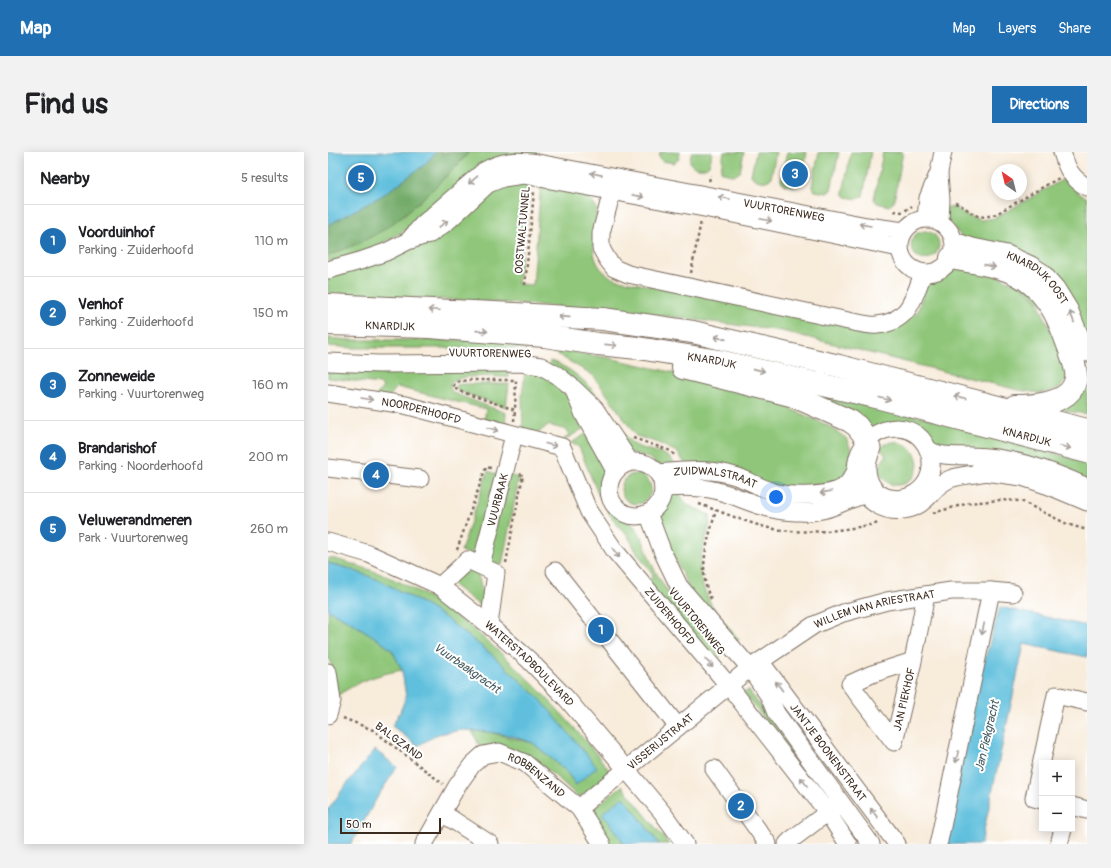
<!DOCTYPE html>
<meta charset="utf-8">
<style>
body{margin:0;font-family:Pangolin,sans-serif;background:#f2f2f2;color:#202124}
.controls{position:absolute;right:12px;bottom:12px;display:grid;overflow:hidden;border-radius:0px;box-shadow:0 2px 10px #0003}
.controls button{width:36px;height:36px;display:grid;place-items:center;padding:0;border:0;border-bottom:1px solid #e0e0e0;background:#fff;color:#202124;font:20px sans-serif}
.compass{position:absolute;left:663px;top:12px;width:36px;height:36px;border-radius:50%;background:#fff;box-shadow:0 2px 10px #0003;rotate:325deg}
.scale{position:absolute;left:12px;bottom:10px;width:101px;box-sizing:border-box;padding-left:4px;border:2px solid #3b2a1e;border-top:0;font-size:11px;line-height:14px;white-space:nowrap;color:#3b2a1e;-webkit-text-stroke:3px #fff;paint-order:stroke}
.you{position:absolute;left:448px;top:345px;width:14px;height:14px;margin:-10px;border:3px solid #fff;border-radius:50%;background:#1a73e8;box-shadow:0 0 0 6px #1a73e833}
.badge{display:grid;place-items:center;width:26px;height:26px;border-radius:50%;background:#1f6fb2;color:#fff;font-size:13px;font-weight:700}
.pin{position:absolute;translate:-50% -50%;border:2px solid #fff;box-shadow:0 1px 4px #0006}
.list{margin:0;padding:0;list-style:none}
h2{display:flex;justify-content:space-between;align-items:center;height:52px;margin:0;padding:0 16px;font-size:17px}
h2 small{font-size:13px;font-weight:400;color:#757577}
.list li{display:grid;grid-template-columns:26px 1fr auto;gap:12px;align-items:center;box-sizing:border-box;height:72px;padding:0 16px;border-top:1px solid #e0e0e0}
.list b{display:block;font-size:15px;white-space:nowrap}
.list p{margin:0;font-size:13px;white-space:nowrap;color:#757577}
.list em{font-size:13px;font-style:normal;color:#757577}
.map{position:relative;flex:none;width:759px;height:692px;overflow:hidden;border-radius:0px}
header{display:flex;align-items:center;gap:24px;box-sizing:border-box;height:56px;padding:0 20px;background:#1f6fb2;color:#fff}
header strong{font-size:19px}
nav{display:flex;gap:22px;margin-inline-start:auto;font-size:14px}
.intro{display:flex;align-items:center;justify-content:space-between;box-sizing:border-box;height:96px;padding:0 24px}
h1{margin:0;font-size:28px}
.button{padding:10px 18px;border-radius:0px;background:#1f6fb2;color:#fff;font-size:14px;font-weight:700}
main{display:flex;gap:24px;padding:0 24px}
aside{flex:1;background:#fff;border-radius:0px;box-shadow:0 2px 10px #0003}
.map>svg:first-child{display:block}
</style>
<header>
<strong>Map</strong>
<nav><a>Map</a><a>Layers</a><a>Share</a></nav>
</header>
<div class="intro"><h1>Find us</h1><a class="button">Directions</a></div>
<main>
<aside>
<h2>Nearby<small>5 results</small></h2>
<ul class="list">
<li><span class="badge">1</span><div><b>Voorduinhof</b><p>Parking · Zuiderhoofd</p></div><em>110 m</em></li>
<li><span class="badge">2</span><div><b>Venhof</b><p>Parking · Zuiderhoofd</p></div><em>150 m</em></li>
<li><span class="badge">3</span><div><b>Zonneweide</b><p>Parking · Vuurtorenweg</p></div><em>160 m</em></li>
<li><span class="badge">4</span><div><b>Brandarishof</b><p>Parking · Noorderhoofd</p></div><em>200 m</em></li>
<li><span class="badge">5</span><div><b>Veluwerandmeren</b><p>Park · Vuurtorenweg</p></div><em>260 m</em></li>
</ul>
</aside>
<div class="map">
<svg width="759" height="692" viewBox="0 0 759 692">
<rect width="100%" height="100%" fill="#fff"/>
<filter id="ink" filterUnits="userSpaceOnUse"><feTurbulence type="fractalNoise" baseFrequency=".025" numOctaves="2"/><feDisplacementMap in="SourceGraphic" scale="8" xChannelSelector="R" yChannelSelector="G"/><feConvolveMatrix kernelMatrix="1 2 1 2 8 2 1 2 1" color-interpolation-filters="sRGB"/></filter>
<filter id="wash" filterUnits="userSpaceOnUse"><feTurbulence type="fractalNoise" baseFrequency=".012" numOctaves="4" result="noise"/><feDisplacementMap in="SourceGraphic" scale="16" xChannelSelector="R" yChannelSelector="G"/><feGaussianBlur stdDeviation="0.9" result="paint"/><feColorMatrix in="noise" values="0 0 0 0 0 0 0 0 0 0 0 0 0 0 0 0 0 1.4 0 .05"/><feComposite in="paint" operator="in"/></filter>
<g filter="url(#wash)">
<rect width="100%" height="100%" fill="#f8ecdb"/>
<!-- green -->
<path fill="#8fc679" stroke="#65784c" d="M141,0H209L207,5L51,93L30,102L0,110V103L57,76L92,48L129,14Z
M332,0H352L351,7L346,11L334,9L331,4Z
M364,0H384C383,4 383,10 381,13C378,19 362,16 362,10C361,7 363,3 364,0Z
M396,0H416L412,20C408,25 399,23 393,19V17Z
M428,0H448L443,26C438,32 426,29 423,23Z
M459,0H479L473,32L468,35L456,33L453,28Z
M491,0H511L503,38L499,41L487,39L484,34Z
M523,0H543L535,44L530,47L518,45L515,41Z
M555,0H575L566,50L561,54L549,51L546,47Z
M203,28L190,132L205,133L213,30L259,43L269,57C266,82 257,112 285,126C291,129 300,129 306,131L559,178L589,161C593,151 595,137 602,129C608,123 620,116 629,114C646,111 687,132 705,140L740,215L737,229L732,236L724,239L711,241L690,238L454,179L338,164L198,152L0,141V125L163,35Z
M734,28H742L749,40L759,46V189L636,88L619,67L617,57L626,55L636,62L652,68L667,66Z
M583 93a14 14 0 1 1 28 0a14 14 0 1 1-28 0Z
M633,97L648,99L670,104L691,112L707,121L725,139L733,152L759,211V262L738,259L735,256L736,253C754,242 758,233 753,211C738,178 727,132 690,117C671,109 652,107 633,103L630,101Z
M0,186L24,188H180L261,203L277,205L364,225L447,250L499,273L518,286L524,300L523,313L512,330L487,339L447,334L358,313L349,300L328,290L308,284L266,224L224,199L176,196H24L0,194Z
M222,209C228,210 234,214 240,217C261,231 267,240 281,261L276,264L221,213Z
M0,215C33,217 67,217 100,217C134,216 195,208 223,226C238,235 250,261 258,275L235,289L241,282L239,278L220,273L208,283L195,279L194,244L197,220L181,218V225C165,225 138,222 124,229L122,236L125,241L178,261L177,275L156,270L158,257L69,235L61,245L48,244L55,235L52,232L0,226Z
M391,216L643,277L759,311V331L613,297L599,285L540,280Z
M133,232H181L178,255L130,239L128,235L129,233Z
M285,266C291,275 297,287 307,293C321,301 342,297 348,316L337,315L329,312L321,306L301,300L280,269Z
M261,280L280,320C276,330 274,338 278,349C280,355 287,362 292,365C296,368 301,369 305,373C316,384 319,403 326,417C343,449 370,477 393,504L388,508L315,427L325,426L324,420L309,401L299,382L292,376L282,363L270,342L251,295L243,291Z
M565,290C575,290 583,294 588,304C594,317 584,333 569,333C562,334 552,326 551,318C551,313 555,308 558,304L552,296L558,291Z
M160,319L170,323L151,405L133,399Z
M293 337a15 15 0 1 1 30 0a15 15 0 1 1-30 0Z
M180,323L191,326L174,413L158,408Z
M352,342L359,353L382,363C383,375 377,387 374,399C366,439 388,459 411,488L406,493L364,443L329,368L337,350L345,343Z
M0,405C30,413 60,423 88,438C120,455 148,479 175,503C214,539 249,577 282,619L281,621L255,643L250,645L231,627L211,612L182,596L163,593L152,595L144,579L161,580L205,591L238,619L248,633L213,548L162,501L116,465L92,450L53,429L19,416L0,411Z
M142,418L149,420L150,422L156,448L153,453H151L125,433L127,426Z
M0,458L19,468L45,484L64,498L74,518C47,523 31,529 9,544L5,517L0,505Z
M420,538L421,539L537,692H532L416,541Z
M294,634L341,692H331L296,645L288,679L296,692H282L266,667L264,662L268,654Z"/>
<!-- forest -->
<path fill="#73ab69" stroke="#576a44" d="M108,0H141C117,27 88,55 58,76C40,88 20,96 0,104V73L55,43L95,14Z"/>
<!-- water -->
<path fill="#5fbfdd" stroke="#4d747e" d="M0,0H108L95,14L55,43L0,73Z
M0,411L19,416L53,429L92,450L116,465L162,501L213,548L269,615L248,633L238,619L205,591L184,584L161,580L134,578L110,582L89,594L76,583L64,574L72,560L78,545L74,518L64,498L45,484L19,468L0,458Z
M672,455L759,474V505L696,492L653,692H604Z
M47,598L69,615L50,644L23,692H0V658L17,634Z
M296,645L331,692H296L288,679L274,661Z"/>
</g>
<g filter="url(#ink)">
<g fill="none" stroke-linecap="round" stroke-linejoin="round">
<!-- minor casing -->
<g stroke="#7d6e60" stroke-width="19">
<g id="minor">
<path d="M734,0C739,17 743,26 759,35"/>
<path d="M611,22L613,48L612,69"/>
<path d="M287,28L273,81V96L279,107L286,116L300,122L525,170C532,171 542,174 549,173C581,170 586,146 595,121"/>
<path d="M598,66L600,46L611,20L615,0"/>
<circle cx="599" cy="94" r="27"/>
<path id="s1" d="M82,87L94,73L156,19C176,8 188,8 210,11L539,74L576,79"/>
<path id="s2" d="M626,89L645,95L679,102L703,113L714,120L728,136L741,157L759,201"/>
<path d="M0,118L32,109L58,100L80,89L102,82L120,69L160,32L175,26L195,23L376,56L571,96"/>
<path d="M0,210L51,212L193,211L213,214L229,223L244,235L267,257L302,310"/>
<path id="s3" d="M0,241L77,253L234,295L261,360L287,399L401,534L500,661L520,692"/>
<path d="M247,241L256,263L287,319"/>
<path d="M539,287L544,296C542,303 539,309 539,316C539,351 583,357 599,329C604,320 604,309 601,300C584,255 521,279 529,325C531,336 539,347 549,353C565,362 584,360 597,348C606,340 609,332 622,327C632,323 650,322 661,320"/>
<path d="M600,297C612,306 629,303 644,304C685,305 722,318 759,335"/>
<circle cx="308" cy="337" r="27"/>
<path d="M0,316L92,327"/>
<path d="M650,319L694,325L721,334L759,350"/>
<path id="s4" d="M330,321C354,319 377,316 400,322C416,325 430,335 445,340C463,345 502,345 517,334C522,330 525,324 528,319"/>
<path d="M335,336C351,335 366,334 381,337C404,341 426,354 449,358C456,359 465,360 473,360C503,362 519,344 546,341"/>
<path d="M320,361L335,401L351,434L422,516L441,544L448,561L543,692"/>
<path id="s5" d="M0,390L41,402L112,434L161,473L200,507L239,547L334,660L357,692"/>
<path id="s6" d="M153,413L186,283"/>
<path d="M227,419L350,575"/>
<path d="M112,434L140,408L168,421L161,473"/>
<path id="s7" d="M432,509L569,692"/>
<path id="s8" d="M585,509L544,522L522,532L566,590L585,509L598,443"/>
<path d="M0,520L4,549L0,563"/>
<path d="M386,617L440,692"/>
<path d="M714,648L706,646L728,543L759,550"/>
<path d="M744,654L759,658"/>
<path id="s9" d="M251,656L422,516L486,473L515,461L559,449L623,439H663L685,441"/>
<path d="M114,661L162,692"/>
<path id="s10" d="M96,692L129,634L144,613L155,603L171,600L197,611L251,656L274,692"/>
<path d="M459,692L463,688L508,654"/>
<path d="M610,692L611,689L663,439"/>
<path d="M731,692L735,677"/>
</g>
</g>
<!-- major casing -->
<g stroke="#7d6e60" stroke-width="24">
<g id="major">
<path d="M623,106C642,110 671,113 688,122C698,127 709,136 716,145C719,149 722,153 725,158C731,168 750,215 748,226C748,229 746,232 745,235C736,252 704,254 687,254"/>
<path d="M0,153L187,162L275,167L365,180L511,214L759,278"/>
<path id="s11" d="M0,172L101,175L216,184L270,192L310,196L391,209L552,246L759,300"/>
<path d="M355,216L463,243L522,269L529,274L539,287"/>
</g>
</g>
<!-- path -->
<path stroke="#7d6e60" stroke-width="2.5" stroke-dasharray="3 3" stroke-linecap="butt" d="M381,29L383,23
M627,51C647,58 643,70 668,62L731,26
M566,59L575,60L584,54
M363,121L373,69
M197,133L206,40
M186,269L187,258L131,239L125,235L128,230L140,228H188L187,258
M305,286L343,299L347,304
M371,352C394,360 417,370 441,376C477,383 515,379 551,371
M605,361L641,351L672,348L693,349L739,372L759,378
M129,398L158,315L163,316
M178,411L195,323L190,322
M383,447C368,418 381,386 388,358
M15,566L45,578L115,632"/>
<!-- minor -->
<use href="#minor" stroke="#fff" stroke-width="17"/>
<!-- major -->
<use href="#major" stroke="#fff" stroke-width="22"/>
</g>
<!-- one-way arrows -->
<defs><path id="oneway-shaft" d="M-6 0H5M1.5-3L5.5 0L1.5 3" fill="none" stroke-width="1.6" stroke-linecap="round" stroke-linejoin="round"/></defs>
<g stroke="#a79f9a">
<use href="#oneway-shaft" transform="translate(268 22) rotate(-169)"/>
<use href="#oneway-shaft" transform="translate(145 28) rotate(139)"/>
<use href="#oneway-shaft" transform="translate(310 44) rotate(10)"/>
<use href="#oneway-shaft" transform="translate(396 46) rotate(-169)"/>
<use href="#oneway-shaft" transform="translate(438 68) rotate(12)"/>
<use href="#oneway-shaft" transform="translate(115 72) rotate(-36)"/>
<use href="#oneway-shaft" transform="translate(537 73) rotate(-170)"/>
<use href="#oneway-shaft" transform="translate(662 114) rotate(13)"/>
<use href="#oneway-shaft" transform="translate(106 158) rotate(-177)"/>
<use href="#oneway-shaft" transform="translate(236 165) rotate(-176)"/>
<use href="#oneway-shaft" transform="translate(744 165) rotate(-111)"/>
<use href="#oneway-shaft" transform="translate(154 179) rotate(4)"/>
<use href="#oneway-shaft" transform="translate(392 186) rotate(-167)"/>
<use href="#oneway-shaft" transform="translate(283 193) rotate(6)"/>
<use href="#oneway-shaft" transform="translate(431 218) rotate(13)"/>
<use href="#oneway-shaft" transform="translate(632 245) rotate(-166)"/>
<use href="#oneway-shaft" transform="translate(39 247) rotate(9)"/>
<use href="#oneway-shaft" transform="translate(557 247) rotate(15)"/>
<use href="#oneway-shaft" transform="translate(165 277) rotate(15)"/>
<use href="#oneway-shaft" transform="translate(223 293) rotate(14)"/>
<use href="#oneway-shaft" transform="translate(737 295) rotate(14)"/>
<use href="#oneway-shaft" transform="translate(498 340) rotate(170)"/>
<use href="#oneway-shaft" transform="translate(288 401) rotate(53)"/>
<use href="#oneway-shaft" transform="translate(655 477) rotate(102)"/>
<use href="#oneway-shaft" transform="translate(381 511) rotate(49)"/>
<use href="#oneway-shaft" transform="translate(451 534) rotate(-127)"/>
<use href="#oneway-shaft" transform="translate(629 605) rotate(102)"/>
<use href="#oneway-shaft" transform="translate(476 630) rotate(-128)"/>
<use href="#oneway-shaft" transform="translate(546 661) rotate(-127)"/>
</g>
</g>
<g text-anchor="middle" stroke-width="4" stroke-linejoin="round" paint-order="stroke">
<!-- street labels -->
<g font-size="11" fill="#3b2a1e" stroke="#fff">
<text dy="4" stroke="none"><textPath href="#s1" startOffset="407">VUURTORENWEG</textPath></text>
<text transform="translate(194 78) rotate(-85)" y="4">OOSTWALTUNNEL</text>
<text dy="4" stroke="none"><textPath href="#s2" startOffset="94">KNARDIJK OOST</textPath></text>
<text dy="4" stroke="none"><textPath href="#s11" startOffset="62">KNARDIJK</textPath></text>
<text transform="translate(162 201) rotate(1)" y="4">VUURTORENWEG</text>
<text dy="4" stroke="none"><textPath href="#s11" startOffset="386">KNARDIJK</textPath></text>
<text dy="4" stroke="none"><textPath href="#s3" startOffset="95">NOORDERHOOFD</textPath></text>
<text dy="4" stroke="none"><textPath href="#s11" startOffset="710">KNARDIJK</textPath></text>
<text dy="4" stroke="none"><textPath href="#s4" startOffset="58">ZUIDWALSTRAAT</textPath></text>
<text dy="4" stroke="none"><textPath href="#s6" startOffset="67">VUURBAAK</textPath></text>
<text dy="4" stroke="none"><textPath href="#s9" startOffset="361">WILLEM VAN ARIESTRAAT</textPath></text>
<text dy="4" stroke="none"><textPath href="#s3" startOffset="443">ZUIDERHOOFD</textPath></text>
<text transform="translate(369 469) rotate(51)" y="4">VUURTORENWEG</text>
<text dy="4" stroke="none"><textPath href="#s5" startOffset="239">WATERSTADBOULEVARD</textPath></text>
<text dy="4" stroke="none"><textPath href="#s8" startOffset="184">JAN PIEKHOF</textPath></text>
<text transform="translate(71 589) rotate(37)" y="4">BALGZAND</text>
<text dy="4" stroke="none"><textPath href="#s9" startOffset="105">VISSERIJSTRAAT</textPath></text>
<text dy="4" stroke="none"><textPath href="#s7" startOffset="114">JANTJE BOONENSTRAAT</textPath></text>
<text dy="4" stroke="none"><textPath href="#s10" startOffset="168">ROBBENZAND</textPath></text>
</g>
<!-- water labels -->
<g font-size="12" font-style="italic" fill="#485e61" stroke="#fff">
<text transform="translate(139 516) rotate(35)" y="4">Vuurbaakgracht</text>
<text transform="translate(659 584) rotate(-77)" y="4">Jan Piekgracht</text>
</g>
</g>
</svg>
<div class="controls">
<button>+</button>
<button>−</button>
</div>
<svg class="compass" viewBox="-18 -18 36 36"><path d="M0-13l5 13h-10z" fill="#e53935"/><path d="M0 13l5-13h-10z" fill="#757577"/></svg>
<div class="scale">50 m</div>
<div class="you"></div>
<div class="pin badge" style="left:273px;top:478px">1</div>
<div class="pin badge" style="left:413px;top:654px">2</div>
<div class="pin badge" style="left:467px;top:22px">3</div>
<div class="pin badge" style="left:48px;top:323px">4</div>
<div class="pin badge" style="left:33px;top:26px">5</div>
</div>
</main>
